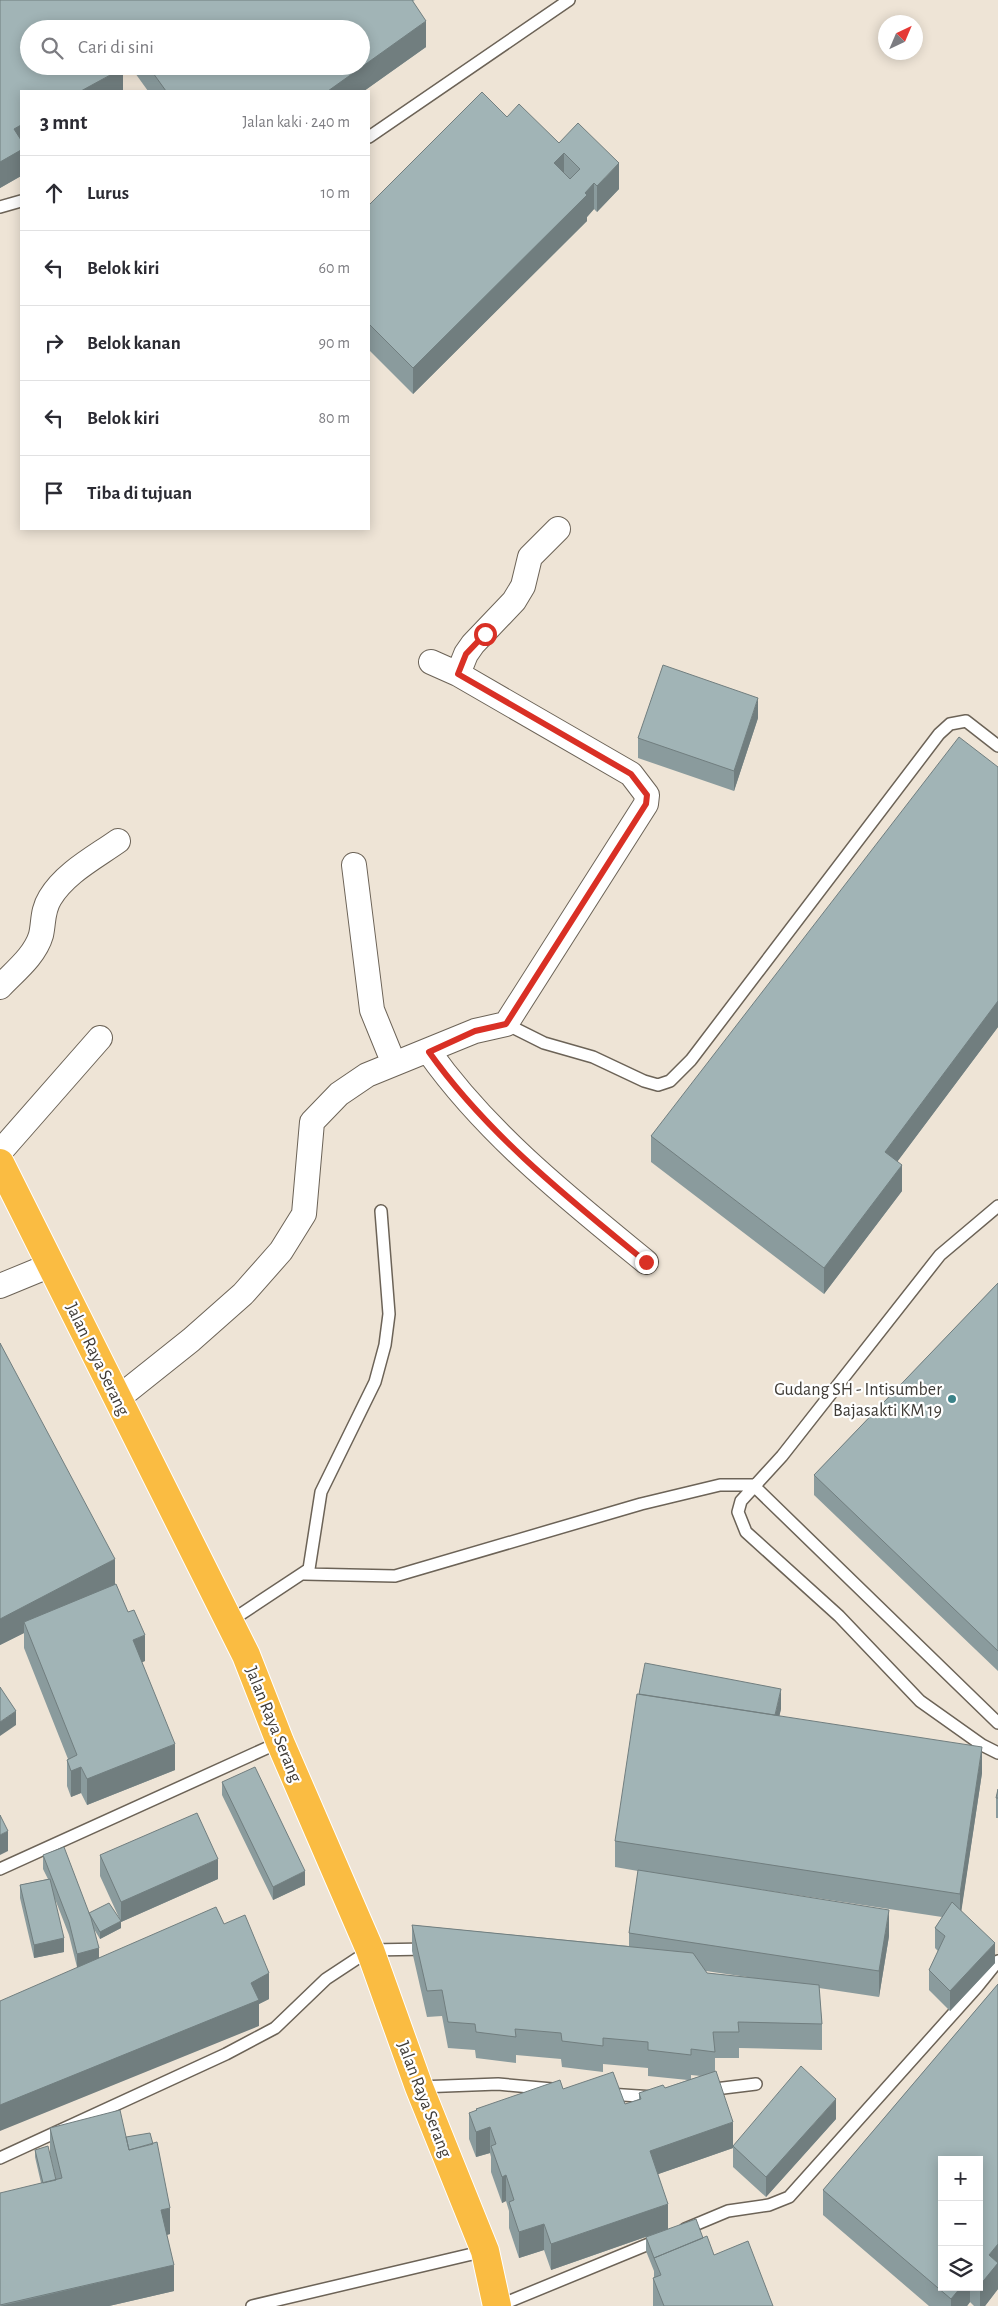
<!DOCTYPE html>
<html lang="id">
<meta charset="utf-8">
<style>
body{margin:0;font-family:"Alegreya Sans",sans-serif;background:#f2f2f3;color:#2b2b33}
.controls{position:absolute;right:15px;bottom:15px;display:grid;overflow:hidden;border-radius:0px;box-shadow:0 2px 12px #0003}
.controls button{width:45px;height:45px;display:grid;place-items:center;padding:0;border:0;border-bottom:1px solid #e1e1e2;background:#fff;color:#2b2b33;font:25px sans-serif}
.compass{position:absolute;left:878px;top:15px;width:45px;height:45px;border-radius:50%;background:#fff;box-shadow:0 2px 12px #0003;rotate:44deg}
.stop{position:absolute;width:15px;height:15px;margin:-11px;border:4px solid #d93025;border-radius:50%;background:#fff}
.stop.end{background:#d93025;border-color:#fff;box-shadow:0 1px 5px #0008}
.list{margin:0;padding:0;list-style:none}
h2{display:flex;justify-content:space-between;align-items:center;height:65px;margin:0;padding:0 20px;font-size:21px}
h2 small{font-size:16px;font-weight:400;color:#7c7c81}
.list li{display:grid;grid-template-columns:32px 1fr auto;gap:15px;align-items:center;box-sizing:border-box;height:75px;padding:0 20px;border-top:1px solid #e1e1e2}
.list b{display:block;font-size:19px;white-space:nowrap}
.list em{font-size:16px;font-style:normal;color:#7c7c81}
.icon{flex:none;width:28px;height:28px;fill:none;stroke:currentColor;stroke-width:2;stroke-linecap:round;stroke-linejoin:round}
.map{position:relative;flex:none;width:998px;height:2306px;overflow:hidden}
.search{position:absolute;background:#fff;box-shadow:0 2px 12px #0003;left:20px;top:20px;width:350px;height:55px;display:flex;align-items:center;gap:12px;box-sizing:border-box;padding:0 18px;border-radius:28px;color:#7c7c81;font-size:19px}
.panel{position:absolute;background:#fff;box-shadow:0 2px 12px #0003;left:20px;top:90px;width:350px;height:440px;border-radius:0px}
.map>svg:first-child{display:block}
</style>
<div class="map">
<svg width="998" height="2306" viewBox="0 0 998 2306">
<rect width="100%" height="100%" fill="#eee4d6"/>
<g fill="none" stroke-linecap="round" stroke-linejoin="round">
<!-- service casing -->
<g stroke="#6c6357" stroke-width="14">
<path id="service" d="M369,137L569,0
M0,207L21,201
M506,1024L544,1043L593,1057L644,1081L658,1085L670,1081L691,1060L939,734L950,724L966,721L998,746
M998,1206L940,1255L782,1456L741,1501L738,1512L746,1532L839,1616L920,1701L982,1745L998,1753
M304,1574L395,1576L641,1504L720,1485H753L998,1723
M229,1622L309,1569L321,1492L375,1382L385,1345L389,1314L381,1211
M0,1869L280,1742
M419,2087L498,2084L552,2089
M707,2090L756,2084
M608,2094L654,2097
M0,2158L226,2054L275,2028L326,1979L370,1950L428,1949
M685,2229L728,2211L769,2205L789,2197L977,1987L998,1961
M252,2306L485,2251
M498,2306L661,2239"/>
</g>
<!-- minor casing -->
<g stroke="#6c6357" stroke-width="26">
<path id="minor" d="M458,674L466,654L473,644L514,601L523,586L530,557L558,529
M354,865L372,1010L394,1064
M0,987C14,972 35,956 41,935C44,922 42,911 50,898C65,873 94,858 118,841
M429,1052C487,1134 569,1199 646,1262
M0,1152L100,1038
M0,1286L51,1265
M117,1399L191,1340L243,1294L281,1251L304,1214L312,1122L339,1094L367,1075L475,1031L506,1024L646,804L647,795L631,774L458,674L431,662"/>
</g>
<!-- trunk casing -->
<g stroke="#fff" stroke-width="30">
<path id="trunk" d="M0,1163L246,1655L280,1742L370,1950L419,2087L485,2251L497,2306"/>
</g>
<!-- service -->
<use href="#service" stroke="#fff" stroke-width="11"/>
<!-- minor -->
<use href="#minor" stroke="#fff" stroke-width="24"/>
<!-- trunk -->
<use href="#trunk" stroke="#fabc42" stroke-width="28"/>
</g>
<!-- wall -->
<path fill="#8a9b9d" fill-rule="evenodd" d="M0,0H415L413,1L426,47L364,91H148L130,66H361V29H29L123,91H21V176L0,188Z
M507,117L559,143L619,189L597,212L594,209L587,217V221L413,394L369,350V205Z
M758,718L734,791L638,758V738Z
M998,767V1027L897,1162L902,1191L824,1294L651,1162V1136Z
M998,1283V1671L814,1495V1475Z
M0,1343L115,1584L145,1661L142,1662L175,1770L87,1805L81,1793L71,1797L67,1786V1760L68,1759L24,1648V1633L0,1645Z
M781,1709L779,1716L982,1773L961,1911L995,1963L950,2011L929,1990V1970L938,1951L935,1948V1928L942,1917L757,1889L889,1936L879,1997L819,1988L822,2024V2050L739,2048V2058H715V2071L733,2146L836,2119L766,2197L733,2167V2148L658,2174L668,2229L703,2238L714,2255L773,2306H653V2278H654V2271L646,2251V2237L660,2232L551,2270L544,2250L519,2258L509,2228V2211L506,2201L502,2203L491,2172V2157L490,2153L476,2157L469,2139V2113L476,2111V2109L563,2089L625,2104L639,2099V2093L665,2088L688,2080L648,2076V2068L603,2064V2072L562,2067L561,2059L516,2055V2063L476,2058L475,2050L448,2048L442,2016L427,2017L412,1951V1925L629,1946V1933L638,1871L615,1867V1841ZM706,1971L754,1978L707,1973ZM691,2075L701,2076L691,2079Z
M222,1782L305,1885L273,1900L222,1795Z
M998,1789V1818H996V1798Z
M43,1855L89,1913L121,1928L100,1939L94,1929L99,1958L224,1924L269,1999L259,2004V2026L77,1967L69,1935L55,1899L64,1952L34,1958L20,1898V1885L48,1879L43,1869Z
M100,1855L218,1879L121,1922L100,1876Z
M998,1984V2289L985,2306H974L970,2302L967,2306H929L823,2215V2190ZM979,2160V2287H942Z
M50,2128L126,2137L170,2234L167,2235L174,2291L109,2306H0L41,2183L35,2157V2150L56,2180L50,2154Z"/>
<!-- shaded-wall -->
<path fill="#717e7f" d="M426,21V47L364,91H328Z
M119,24V29H109Z
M123,68V91H81Z
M21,125V176L0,188V162L14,129Z
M564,153V179L554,163Z
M619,163V189L597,212V186Z
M594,183V209L587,217V221L413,394V368Z
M758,698V718L734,791V771Z
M998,1001V1027L885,1178V1152Z
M902,1165V1191L824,1294V1268Z
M115,1559V1585L24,1622V1633L0,1645V1619Z
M145,1635V1661L133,1666V1640Z
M781,1689V1709L774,1740V1720Z
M16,1711V1725L0,1736V1722Z
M175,1744V1770L87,1805V1779Z
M982,1747V1773L960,1920V1894Z
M81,1767V1793L71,1797V1771Z
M8,1831V1851L0,1855V1835Z
M218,1859V1879L121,1922V1902Z
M305,1871V1885L273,1900V1887Z
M889,1910V1936L879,1997V1971Z
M121,1921V1928L100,1939V1932Z
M64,1938V1952L34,1958V1945Z
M995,1943V1963L950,2011V1991Z
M99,1948V1961L77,1968V1954Z
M269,1973V1999L259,2004V2026L0,2131V2105Z
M836,2099V2119L766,2197V2177Z
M733,2122V2148L650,2177V2151Z
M490,2127V2153L476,2157V2132Z
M506,2175V2201L502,2203V2177Z
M668,2204V2229L551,2270V2244Z
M170,2208V2234L161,2236V2210Z
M544,2224V2250L519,2258V2232Z
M998,2244V2289L985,2306H980V2285L989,2255Z
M174,2265V2291L109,2306H0Z
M961,2287H970V2302L967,2306H951V2299Z"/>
<!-- building -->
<path fill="#a1b4b6" stroke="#717e7f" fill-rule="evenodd" d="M0,0H412L426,21L328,91H166L148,66H361V29H122L119,24L109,29H29V66H122L123,68L81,91H21V125L14,129L21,140V150L0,162Z
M482,92L507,117L519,104L559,143L578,123L619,163L597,186L594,183L585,193L587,195L413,368L369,324V205ZM564,153L580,169L570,179L554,163Z
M663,665L758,698L734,771L638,738Z
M959,737L998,767V1001L885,1152L902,1165L824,1268L651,1136Z
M998,1283V1651L814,1475Z
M0,1343L115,1559L0,1619Z
M116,1584L128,1612L134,1610L145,1635L133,1640L175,1744L87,1779L81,1767L71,1771L67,1760L77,1755L24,1622Z
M645,1663L781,1689L775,1715L639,1694Z
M0,1687L16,1711L0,1722Z
M637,1694L982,1747L960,1894L615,1841Z
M255,1767L305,1871L273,1887L222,1782Z
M998,1789V1798H996Z
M197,1813L218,1859L121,1902L100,1855Z
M0,1815L8,1831L0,1835Z
M64,1847L91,1918L99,1948L77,1954L69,1922L43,1855Z
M638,1870L889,1910L879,1971L629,1933Z
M50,1879L64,1938L34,1945L20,1885Z
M952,1902L995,1943L950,1991L929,1970L945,1936L935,1928Z
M109,1903L121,1921L100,1932L89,1913Z
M216,1907L224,1924L245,1915L269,1973L251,1983L259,2000L0,2105V2001Z
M412,1925L693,1953L707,1973L819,1985L822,2024L738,2022L739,2032H713L715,2052L691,2049V2055L648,2050V2042L603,2038V2046L562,2041L561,2033L515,2029L516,2037L476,2032L475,2024L448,2022L442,1990L427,1991Z
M998,1984V2244L989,2255L998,2263L980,2285L979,2284V2160H942V2287H961L951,2299L823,2190Z
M801,2066L836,2099L766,2177L733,2146Z
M716,2071L733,2122L650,2151L668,2204L551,2244L544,2224L519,2232L509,2202L514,2200L506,2175L502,2177L491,2146L496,2144L490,2127L476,2132L469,2113L477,2110L476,2109L560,2080L563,2089L613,2072L625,2104L641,2099L639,2093L663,2085L665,2088Z
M120,2110L129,2150L157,2142L170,2208L161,2210L174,2265L0,2305V2193L62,2178L50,2128Z
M150,2133L153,2144L129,2150L126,2137Z
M48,2146L56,2180L43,2183L35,2150Z
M696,2219L703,2238L654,2258L646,2237Z
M707,2236L714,2255L748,2241L773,2306H664L653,2278L661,2275L654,2258Z"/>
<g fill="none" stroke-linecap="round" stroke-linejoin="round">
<!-- route -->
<path stroke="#d93025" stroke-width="6" d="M485,634L466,654L458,674L631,774L647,795L646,804L506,1024L475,1031L429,1052C487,1134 569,1199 646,1262"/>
</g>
<!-- markers -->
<circle fill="#3b8389" stroke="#fff" stroke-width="2" cx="952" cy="1399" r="5"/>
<g text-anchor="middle" stroke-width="4.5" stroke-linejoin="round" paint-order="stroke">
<!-- street labels -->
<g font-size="18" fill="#403c37" stroke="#fff">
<text transform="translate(98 1359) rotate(64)" y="6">Jalan Raya Serang</text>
<text transform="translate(274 1724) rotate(68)" y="6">Jalan Raya Serang</text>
<text transform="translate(425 2099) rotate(69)" y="6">Jalan Raya Serang</text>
</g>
<!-- poi labels -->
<g font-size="18" fill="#403c37" stroke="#fff" text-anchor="end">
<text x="942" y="1395">Gudang SH - Intisumber<tspan x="942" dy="21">Bajasakti KM 19</tspan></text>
</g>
</g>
</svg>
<div class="controls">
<button>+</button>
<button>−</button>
<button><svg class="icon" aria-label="layers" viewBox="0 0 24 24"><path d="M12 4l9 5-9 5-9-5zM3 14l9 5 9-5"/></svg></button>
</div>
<svg class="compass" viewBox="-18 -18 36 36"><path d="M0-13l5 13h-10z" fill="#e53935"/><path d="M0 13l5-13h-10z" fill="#7c7c81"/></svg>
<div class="stop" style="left:485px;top:634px"></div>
<div class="stop end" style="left:646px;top:1262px"></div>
<div class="search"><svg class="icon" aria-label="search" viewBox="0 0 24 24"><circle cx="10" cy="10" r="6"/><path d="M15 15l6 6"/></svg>Cari di sini</div>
<section class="panel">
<h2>3 mnt<small>Jalan kaki · 240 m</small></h2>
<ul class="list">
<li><svg class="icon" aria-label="ahead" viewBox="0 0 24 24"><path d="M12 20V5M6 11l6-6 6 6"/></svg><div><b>Lurus</b></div><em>10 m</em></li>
<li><svg class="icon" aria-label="left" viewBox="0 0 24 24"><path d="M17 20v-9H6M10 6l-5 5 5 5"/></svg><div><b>Belok kiri</b></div><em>60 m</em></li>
<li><svg class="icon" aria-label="right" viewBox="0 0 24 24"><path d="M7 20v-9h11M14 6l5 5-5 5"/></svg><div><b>Belok kanan</b></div><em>90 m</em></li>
<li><svg class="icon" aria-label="left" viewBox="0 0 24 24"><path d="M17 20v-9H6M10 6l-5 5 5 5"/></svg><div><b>Belok kiri</b></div><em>80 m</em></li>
<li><svg class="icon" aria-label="arrive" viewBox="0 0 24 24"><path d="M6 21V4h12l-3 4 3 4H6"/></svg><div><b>Tiba di tujuan</b></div></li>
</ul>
</section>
</div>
